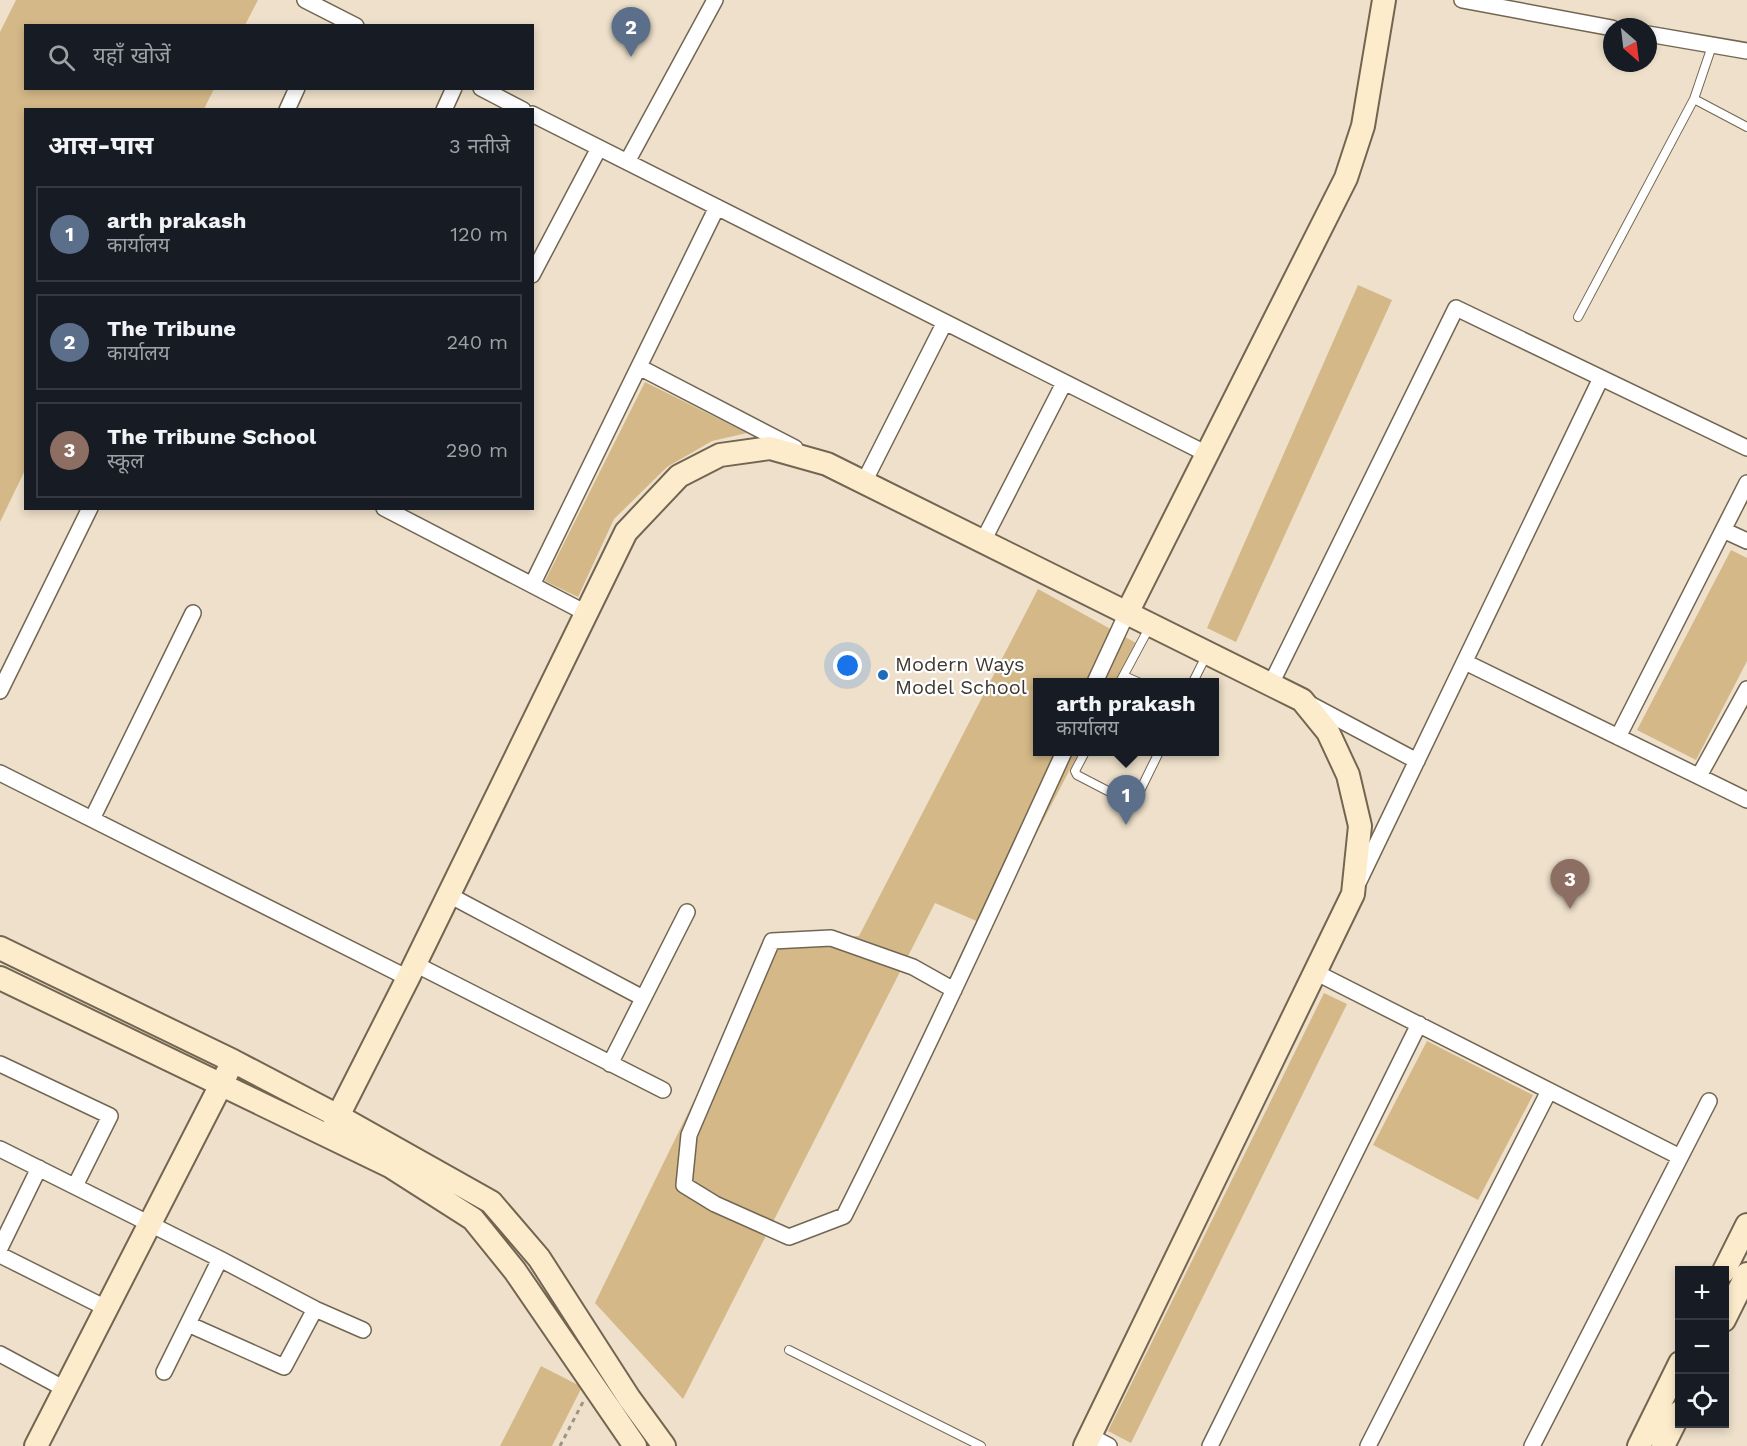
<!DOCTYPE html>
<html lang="hi">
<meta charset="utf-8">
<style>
body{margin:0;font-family:"Work Sans","Noto Sans Devanagari",sans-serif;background:#242831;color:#f1f3f6}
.controls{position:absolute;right:18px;bottom:18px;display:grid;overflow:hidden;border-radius:0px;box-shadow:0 3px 9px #0003}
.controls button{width:54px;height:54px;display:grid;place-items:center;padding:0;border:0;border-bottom:2px solid #363941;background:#171b24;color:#f1f3f6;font:30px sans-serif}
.compass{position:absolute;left:1603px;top:18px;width:54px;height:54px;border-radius:50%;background:#171b24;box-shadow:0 3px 9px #0003;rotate:152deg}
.you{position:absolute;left:848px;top:666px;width:21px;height:21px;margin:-15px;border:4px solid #fff;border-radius:50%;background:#1a73e8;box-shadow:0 0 0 9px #1a73e833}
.badge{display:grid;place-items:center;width:39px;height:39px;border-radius:50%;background:#d93025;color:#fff;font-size:20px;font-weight:700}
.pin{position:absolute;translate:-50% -50px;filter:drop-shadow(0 2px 3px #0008)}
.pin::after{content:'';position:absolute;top:32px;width:21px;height:18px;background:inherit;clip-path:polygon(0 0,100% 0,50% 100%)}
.popup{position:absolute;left:1033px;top:678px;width:186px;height:78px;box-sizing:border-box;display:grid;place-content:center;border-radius:0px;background:#171b24;filter:drop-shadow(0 2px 4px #0005);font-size:20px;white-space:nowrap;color:#9ea1a6}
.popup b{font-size:22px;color:#f1f3f6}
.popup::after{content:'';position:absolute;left:50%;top:100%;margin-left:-12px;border:12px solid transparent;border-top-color:#171b24}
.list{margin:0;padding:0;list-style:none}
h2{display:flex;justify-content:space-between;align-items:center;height:78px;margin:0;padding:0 24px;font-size:26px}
h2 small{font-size:20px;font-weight:400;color:#9ea1a6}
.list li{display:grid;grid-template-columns:39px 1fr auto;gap:18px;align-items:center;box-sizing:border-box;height:96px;margin:0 12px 12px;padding:0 12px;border:2px solid #363941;border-radius:0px}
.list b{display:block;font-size:22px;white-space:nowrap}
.list p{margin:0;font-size:20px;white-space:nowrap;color:#9ea1a6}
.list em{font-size:20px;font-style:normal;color:#9ea1a6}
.icon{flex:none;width:33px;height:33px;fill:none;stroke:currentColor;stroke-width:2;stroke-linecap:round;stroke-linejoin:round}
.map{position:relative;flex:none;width:1747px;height:1446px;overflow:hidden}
.search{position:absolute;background:#171b24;box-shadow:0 3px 9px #0003;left:24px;top:24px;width:510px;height:66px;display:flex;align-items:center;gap:15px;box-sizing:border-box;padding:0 21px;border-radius:0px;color:#9ea1a6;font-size:22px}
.panel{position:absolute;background:#171b24;box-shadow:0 3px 9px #0003;left:24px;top:108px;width:510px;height:402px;border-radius:0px}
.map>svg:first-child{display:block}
</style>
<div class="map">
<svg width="1747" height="1446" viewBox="0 0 1747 1446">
<rect width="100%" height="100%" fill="#eee0ca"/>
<!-- green -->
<path fill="#d4b888" d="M16,0H258L245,25L26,26V88L214,89L204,109L26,110L25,470L0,522V32Z
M1358,285L1392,300L1236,642L1207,628Z
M645,382L747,433L712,441L667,467L614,519L578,597L545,581Z
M1731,550L1747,558V661L1696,760L1637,730Z
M1038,589L1136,643L1115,682H1038V752H1079L988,926L935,903L683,1399L595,1303L772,941L859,936Z
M1324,993L1347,1004L1131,1443L1108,1431Z
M1427,1041L1533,1095L1478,1200L1373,1145Z
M541,1366L582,1387L552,1446H500Z"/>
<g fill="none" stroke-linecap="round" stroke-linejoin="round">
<!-- lane casing -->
<g stroke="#726652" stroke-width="10">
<path id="lane" d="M1694,99L1747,127
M1578,317L1694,99L1712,46
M1124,676L1138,682
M1120,682L1149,628
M1193,682L1207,654
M1085,752L1075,771L1077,775L1131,803L1135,801L1159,752
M789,1350L981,1446"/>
</g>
<!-- street casing -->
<g stroke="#726652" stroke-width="18">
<path id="street" d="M305,0L356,26
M1462,0L1612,28
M1648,34L1747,51
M481,88L523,110
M287,110L297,88
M444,110L454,88
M532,114L1207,454
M627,162L715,0
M532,275L599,148
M639,367L795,448
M864,482L945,322
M384,508L586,613
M1723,530L1747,541
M983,541L1064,383
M532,585L717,207
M1465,662L1747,800
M1095,682L1127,613
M1271,684L1456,308L1747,448
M0,691L90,508
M1310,704L1417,761
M1618,737L1747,483
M0,773L408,978
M1699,776L1747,689
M92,819L193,613
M1359,881L1601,378
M449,895L643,998
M415,964L663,1090
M1315,972L1680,1157
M954,990L913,967L831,938L772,941L689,1135L684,1185L715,1204L789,1237L844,1216C921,1063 993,907 1064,752
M0,1064L110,1116L75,1186
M610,1064L687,912
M0,1149L220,1259L315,1309L363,1330
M0,1248L39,1168
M0,1255L106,1308
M188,1324L284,1367L315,1309
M0,1354L65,1389
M164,1372L220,1259
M1090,1436L1109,1446
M1210,1446L1419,1024
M1368,1446L1549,1091
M1532,1446L1709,1101"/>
</g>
<!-- secondary casing -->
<g stroke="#726652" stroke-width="26">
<path id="secondary" d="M1127,613L1346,178L1363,126L1384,0
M0,948L233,1061L338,1116L491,1202L539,1258L629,1398L664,1446
M0,978L390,1166L473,1219L515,1271L635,1446
M330,1137L338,1116L408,978L626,532L679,476L720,455L770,448L827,464L1302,700L1328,732L1348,775L1360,826L1353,894L1085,1446
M1724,1271L1747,1225
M1724,1320L1747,1274
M36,1446L228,1071
M1639,1446L1680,1363
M1663,1446L1680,1412"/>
</g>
<!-- path -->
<path stroke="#9e9484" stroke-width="3" stroke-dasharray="4.5 4.5" stroke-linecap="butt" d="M560,1446L583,1402"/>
<!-- lane -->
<use href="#lane" stroke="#fff" stroke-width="8"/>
<!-- street -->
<use href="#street" stroke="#fff" stroke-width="15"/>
<!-- secondary -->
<use href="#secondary" stroke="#fdeccc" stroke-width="22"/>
</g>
<!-- markers -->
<circle fill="#1f6cbb" stroke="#fff" stroke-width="2" cx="883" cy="675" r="6"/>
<g text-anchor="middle" stroke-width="4.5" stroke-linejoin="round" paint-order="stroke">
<!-- poi labels -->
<g font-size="20" fill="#3e3830" stroke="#fff" text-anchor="start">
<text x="895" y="671">Modern Ways<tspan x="895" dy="23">Model School</tspan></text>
</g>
</g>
</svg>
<div class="controls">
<button>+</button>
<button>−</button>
<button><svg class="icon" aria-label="locate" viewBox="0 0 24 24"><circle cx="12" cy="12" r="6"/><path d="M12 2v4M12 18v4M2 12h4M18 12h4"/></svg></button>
</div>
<svg class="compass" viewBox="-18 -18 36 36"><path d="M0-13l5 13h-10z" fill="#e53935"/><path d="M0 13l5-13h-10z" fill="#9ea1a6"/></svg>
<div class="you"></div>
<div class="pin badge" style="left:1126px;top:825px;background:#5c6f8a">1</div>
<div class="popup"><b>arth prakash</b>कार्यालय</div>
<div class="pin badge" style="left:631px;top:57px;background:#5c6f8a">2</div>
<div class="pin badge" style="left:1570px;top:909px;background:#8d6e63">3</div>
<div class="search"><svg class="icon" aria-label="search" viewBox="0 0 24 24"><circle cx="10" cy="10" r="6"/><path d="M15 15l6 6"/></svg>यहाँ खोजें</div>
<section class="panel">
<h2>आस-पास<small>3 नतीजे</small></h2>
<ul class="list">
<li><span class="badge" style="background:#5c6f8a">1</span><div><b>arth prakash</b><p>कार्यालय</p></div><em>120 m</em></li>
<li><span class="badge" style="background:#5c6f8a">2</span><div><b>The Tribune</b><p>कार्यालय</p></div><em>240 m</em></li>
<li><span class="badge" style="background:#8d6e63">3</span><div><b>The Tribune School</b><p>स्कूल</p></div><em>290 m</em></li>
</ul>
</section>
</div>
